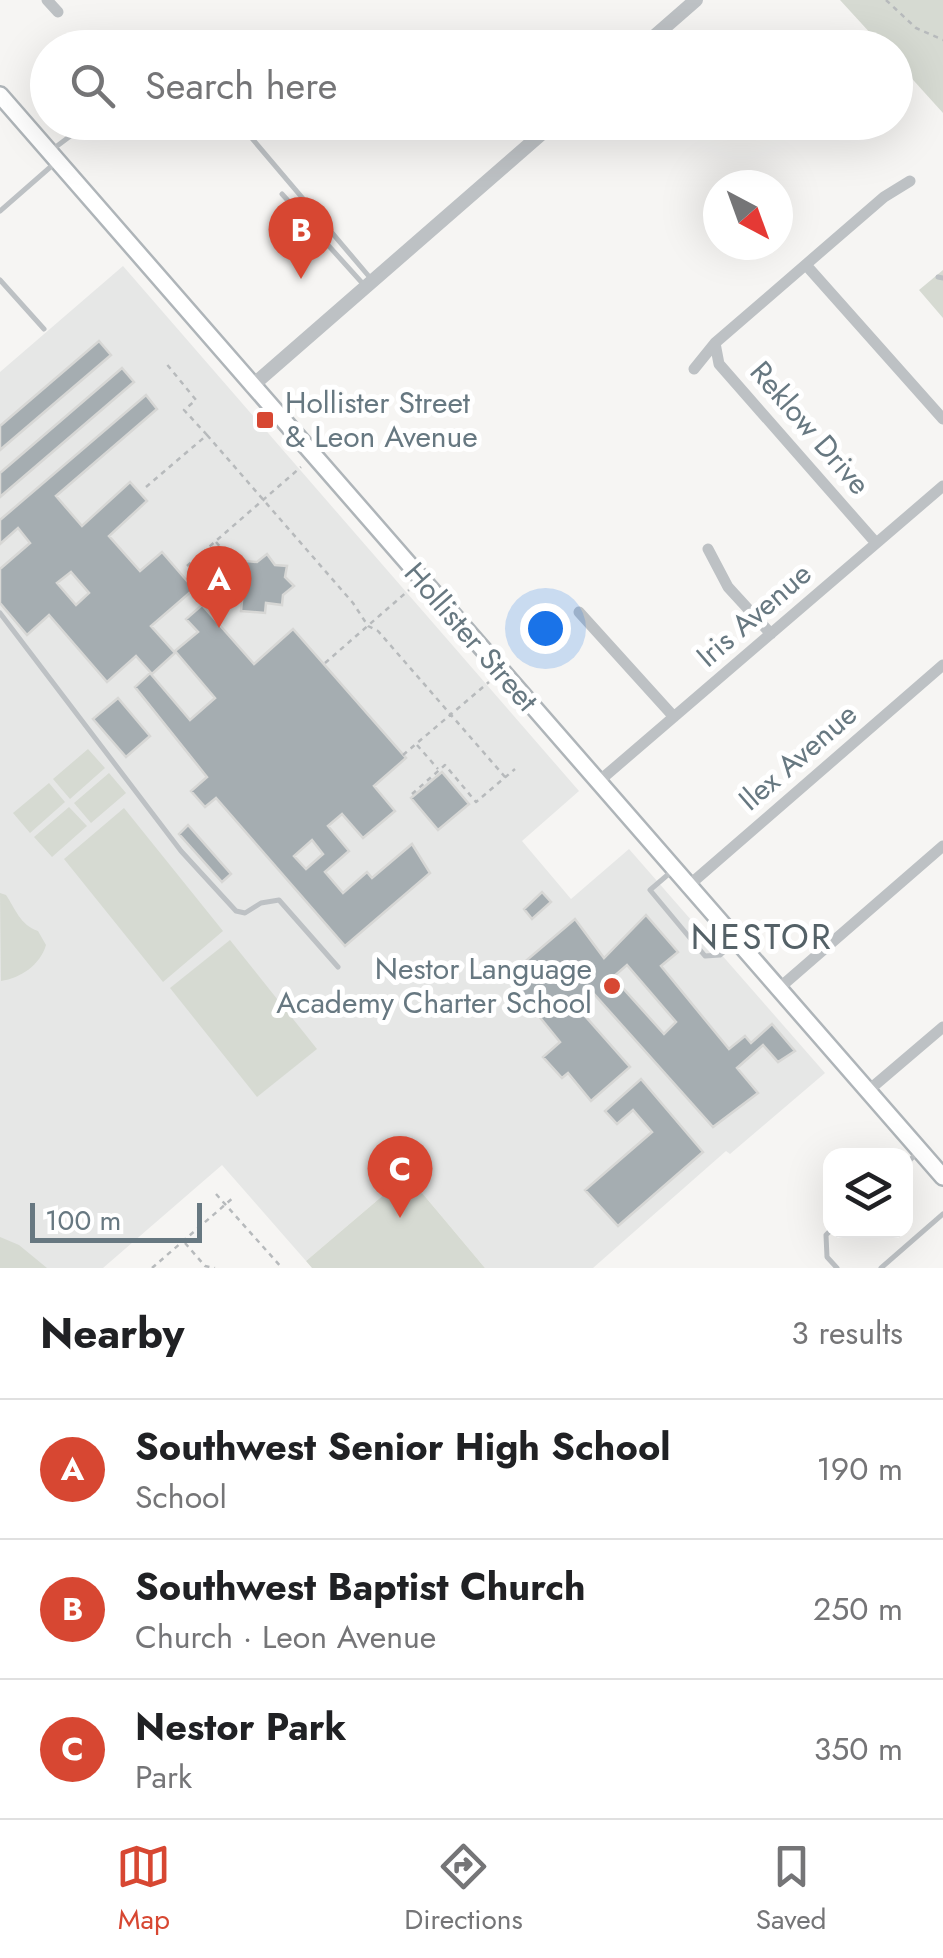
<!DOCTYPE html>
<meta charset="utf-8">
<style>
body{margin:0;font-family:Jost,sans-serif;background:#f2f2f2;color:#202124}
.controls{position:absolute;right:30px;bottom:30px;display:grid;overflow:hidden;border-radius:20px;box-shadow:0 10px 40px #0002}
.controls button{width:90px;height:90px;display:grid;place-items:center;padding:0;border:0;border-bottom:2px solid #e0e0e0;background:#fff;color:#202124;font:50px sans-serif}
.compass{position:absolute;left:703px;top:170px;width:90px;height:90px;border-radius:50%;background:#fff;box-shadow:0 10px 40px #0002;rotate:139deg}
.scale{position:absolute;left:30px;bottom:25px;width:172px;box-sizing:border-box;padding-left:10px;border:5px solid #677881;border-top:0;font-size:28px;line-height:35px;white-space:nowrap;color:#677881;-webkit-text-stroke:8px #fff;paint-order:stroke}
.you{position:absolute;left:545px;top:628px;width:35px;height:35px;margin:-25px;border:8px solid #fff;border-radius:50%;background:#1a73e8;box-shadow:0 0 0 15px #1a73e833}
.badge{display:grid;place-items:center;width:65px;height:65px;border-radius:50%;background:#d74732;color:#fff;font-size:32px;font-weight:700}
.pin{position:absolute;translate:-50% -82px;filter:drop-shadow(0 2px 5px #0008)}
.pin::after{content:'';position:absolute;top:52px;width:35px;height:30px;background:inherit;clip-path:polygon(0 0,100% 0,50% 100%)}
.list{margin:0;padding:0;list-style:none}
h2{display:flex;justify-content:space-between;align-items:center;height:130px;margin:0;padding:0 40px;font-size:42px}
h2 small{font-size:32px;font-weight:400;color:#757577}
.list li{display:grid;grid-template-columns:65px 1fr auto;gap:30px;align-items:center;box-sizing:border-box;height:140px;padding:0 40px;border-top:2px solid #e0e0e0}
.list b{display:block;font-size:38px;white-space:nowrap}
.list p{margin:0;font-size:32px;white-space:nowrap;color:#757577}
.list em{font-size:32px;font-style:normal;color:#757577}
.icon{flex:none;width:55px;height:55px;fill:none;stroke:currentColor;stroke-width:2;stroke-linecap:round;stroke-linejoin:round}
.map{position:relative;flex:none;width:943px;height:1268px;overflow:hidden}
.search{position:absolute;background:#fff;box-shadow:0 10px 40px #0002;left:30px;right:30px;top:30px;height:110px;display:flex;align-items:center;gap:25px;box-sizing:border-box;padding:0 35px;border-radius:55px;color:#757577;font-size:38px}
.sheet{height:550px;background:#fff}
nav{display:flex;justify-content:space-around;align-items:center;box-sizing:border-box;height:140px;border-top:2px solid #e0e0e0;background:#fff;font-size:28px;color:#757577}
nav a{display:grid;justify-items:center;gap:5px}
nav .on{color:#d74732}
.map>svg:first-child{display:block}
</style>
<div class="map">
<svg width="943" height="1268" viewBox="0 0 943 1268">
<rect width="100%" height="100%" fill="#f6f5f3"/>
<!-- built -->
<path fill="#e6e7e6" d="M123,266L579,791L522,841L571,899L629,849L825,1073L730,1154L726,1151L593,1268H485L407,1175L306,1261L222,1165L103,1268H0V372Z"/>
<!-- green -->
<path fill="#d6dad2" d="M840,0H943V113L896,61V48L883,47Z
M943,270V318L919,290Z
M88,749L105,768L70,799L53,779Z
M109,773L126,793L91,823L74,803Z
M49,783L65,802L30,833L13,813Z
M69,807L87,826L52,857L34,837Z
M124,808L223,931L163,982L64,859Z
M0,893L6,895C15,908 20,925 38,931L46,945C40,965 21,978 1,981Z
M230,940L317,1049L257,1097L170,988Z
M407,1175L485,1268H312L306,1261Z
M0,1237L19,1245L47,1268H0Z"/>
<!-- building -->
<path fill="#a5adb1" stroke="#d7d7d5" stroke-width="2.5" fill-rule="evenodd" d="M99,341L111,355L0,450V426Z
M122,368L134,382L0,497V473Z
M146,395L157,409L56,496L82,526L130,482L147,501L109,536L140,571L162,552L194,589L151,626L175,653L152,674L136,656L107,682L49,615L27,635L0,603V569L30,543L18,528L0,544V520ZM71,572L89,593L76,605L57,583Z
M267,554L275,565L287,566L285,577L294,586L283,595L282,605L266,603L265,613L241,611L243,591L235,582L244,574L246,561L257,562Z
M202,605L254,664L293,629L406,758L374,786L395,811L363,838L342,814L328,826L349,851L325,872L343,893L367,872L372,878L412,844L430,873L345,946L216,798L205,807L191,791L207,777L135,687L150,673L190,720L215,698L175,651L198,632L186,619ZM312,840L323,854L306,869L294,856Z
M118,698L150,736L126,757L93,719Z
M442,772L469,804L438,830L411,798Z
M188,825L231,874L222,882L179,834Z
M542,892L551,902L532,919L524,909Z
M646,915L678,952L661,966L729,1049L745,1036L751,1043L772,1024L795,1051L778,1062L763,1045L737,1068L758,1093L713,1127L594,994L578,1008L630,1067L591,1101L568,1073L562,1078L543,1057L560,1042L507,977L575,919L604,958ZM627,965L676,1022L664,1034L613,977Z
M641,1079L703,1152L618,1226L585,1190L652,1132L633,1110L617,1124L605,1111Z"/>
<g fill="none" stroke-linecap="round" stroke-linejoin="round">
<!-- secondary casing -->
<g stroke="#afb5b9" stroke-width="20">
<path id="secondary" d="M0,95L943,1177"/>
</g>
<!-- path -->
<path stroke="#b7babc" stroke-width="2.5" stroke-dasharray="5 5" stroke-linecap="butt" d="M886,0L916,28L943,40
M207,435L353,603L368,626L378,631L505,777
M146,487L207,435L184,410L196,400L165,362
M216,542L244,575
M187,566L301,467
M325,663L409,590
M417,745L438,769
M403,755L489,682
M412,794L445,765L476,802L515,769
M216,1194L282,1268
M185,1243L205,1266L215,1268
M152,1268L234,1197"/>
<!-- service -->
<path stroke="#bdc1c4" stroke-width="5" d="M238,122L372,280
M53,149L89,122
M282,194L364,285
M0,211L55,163
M938,277L943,278
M0,280L44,329
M0,613L181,851L236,911L245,913L261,903L279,900L338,967
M671,872L650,890L705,956L720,955L735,942
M906,1164L918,1152
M831,1230L826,1235L827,1257L837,1268
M881,1268L943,1214"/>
<!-- minor -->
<path stroke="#bdc1c4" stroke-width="11" d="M47,0L58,12
M806,265L943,419
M715,343L719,364L876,543
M694,369L715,343L884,197L910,181
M708,549L728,587L771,634
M579,612L674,717
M598,782L943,486
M687,887L943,665
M777,990L943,846
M869,1090L943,1027"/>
<!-- tertiary -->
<path stroke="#bdc1c4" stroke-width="14" d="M641,48L696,0
M252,386L555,122"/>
<!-- secondary -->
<use href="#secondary" stroke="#fff" stroke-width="15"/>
</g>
<!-- markers -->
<g fill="#d74732" stroke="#fff" stroke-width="4">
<rect x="255" y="410" width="20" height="20" rx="5"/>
<circle cx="612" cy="986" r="10"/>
</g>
<g text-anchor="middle" stroke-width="10" stroke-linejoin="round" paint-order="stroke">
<!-- poi labels -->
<g font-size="30" fill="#677881" stroke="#fff" text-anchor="start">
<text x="285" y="413">Hollister Street<tspan x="285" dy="34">&amp; Leon Avenue</tspan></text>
<text x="592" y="979" text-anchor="end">Nestor Language<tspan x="592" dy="34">Academy Charter School</tspan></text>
</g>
<!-- street labels -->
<g font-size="30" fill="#677881" stroke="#fff">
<text transform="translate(810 428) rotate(49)" y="10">Reklow Drive</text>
<text transform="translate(754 615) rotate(-41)" y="10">Iris Avenue</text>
<text transform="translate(471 637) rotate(49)" y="10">Hollister Street</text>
<text transform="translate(798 757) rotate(-41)" y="10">Ilex Avenue</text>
</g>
<!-- quarter labels -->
<g font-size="35" letter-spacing="2.5" fill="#546167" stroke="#fff">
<text x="762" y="949">NESTOR</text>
</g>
</g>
</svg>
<div class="controls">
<button><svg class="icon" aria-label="layers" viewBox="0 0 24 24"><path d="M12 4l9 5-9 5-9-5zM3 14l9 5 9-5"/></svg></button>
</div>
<svg class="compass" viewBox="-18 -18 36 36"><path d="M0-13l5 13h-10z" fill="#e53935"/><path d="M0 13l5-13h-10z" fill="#757577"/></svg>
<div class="scale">100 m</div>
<div class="you"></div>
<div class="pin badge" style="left:219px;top:628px">A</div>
<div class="pin badge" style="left:301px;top:279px">B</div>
<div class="pin badge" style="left:400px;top:1218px">C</div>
<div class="search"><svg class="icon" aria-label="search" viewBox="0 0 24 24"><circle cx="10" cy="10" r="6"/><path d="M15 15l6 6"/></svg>Search here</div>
</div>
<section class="sheet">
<h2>Nearby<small>3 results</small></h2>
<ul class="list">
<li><span class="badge">A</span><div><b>Southwest Senior High School</b><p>School</p></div><em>190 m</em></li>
<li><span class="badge">B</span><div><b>Southwest Baptist Church</b><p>Church · Leon Avenue</p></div><em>250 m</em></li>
<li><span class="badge">C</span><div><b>Nestor Park</b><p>Park</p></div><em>350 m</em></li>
</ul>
</section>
<nav>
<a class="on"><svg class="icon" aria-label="map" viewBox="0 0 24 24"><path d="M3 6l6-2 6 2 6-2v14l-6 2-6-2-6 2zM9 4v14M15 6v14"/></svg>Map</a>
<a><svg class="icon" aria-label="directions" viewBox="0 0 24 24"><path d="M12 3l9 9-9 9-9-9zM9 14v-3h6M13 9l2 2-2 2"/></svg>Directions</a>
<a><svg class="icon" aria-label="saved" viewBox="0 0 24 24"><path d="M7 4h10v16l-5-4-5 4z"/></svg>Saved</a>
</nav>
